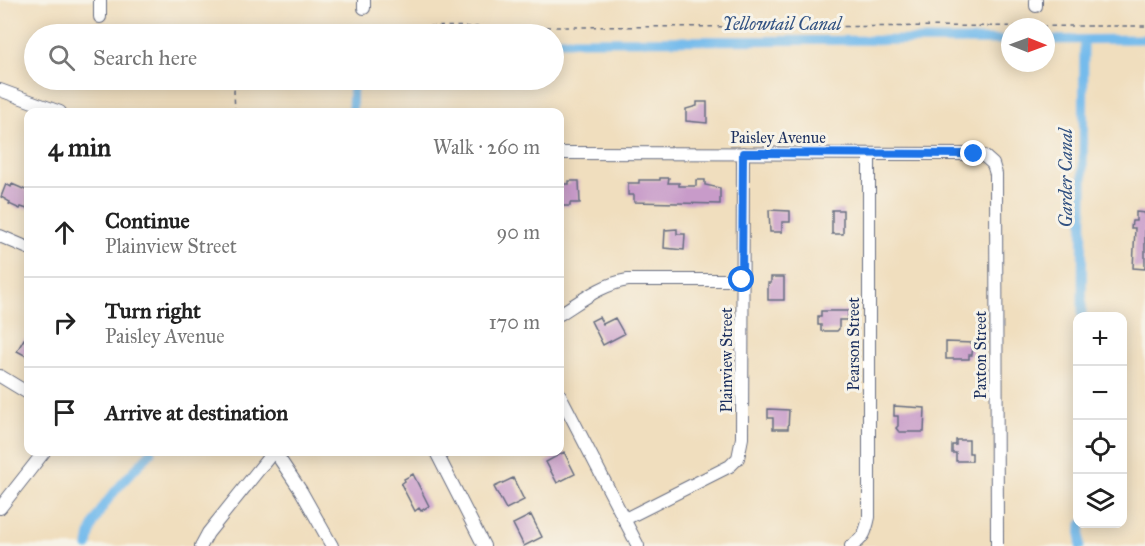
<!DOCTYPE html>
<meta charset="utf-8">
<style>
body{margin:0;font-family:"IM FELL Great Primer",serif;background:#f2f2f2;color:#222}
.controls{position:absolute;right:18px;bottom:18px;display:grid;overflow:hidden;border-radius:12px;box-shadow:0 3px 15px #0003}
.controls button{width:54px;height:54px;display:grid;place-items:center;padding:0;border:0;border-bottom:2px solid #e0e0e0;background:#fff;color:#222;font:30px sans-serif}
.compass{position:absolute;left:1001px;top:18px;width:54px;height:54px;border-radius:50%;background:#fff;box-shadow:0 3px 15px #0003;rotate:91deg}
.stop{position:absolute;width:18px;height:18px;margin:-14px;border:4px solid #1a73e8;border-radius:50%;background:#fff}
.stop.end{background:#1a73e8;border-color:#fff;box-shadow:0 2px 6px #0008}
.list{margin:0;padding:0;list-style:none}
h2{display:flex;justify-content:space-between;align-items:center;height:78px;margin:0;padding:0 24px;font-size:26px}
h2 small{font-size:20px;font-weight:400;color:#767676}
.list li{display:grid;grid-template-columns:39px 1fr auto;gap:18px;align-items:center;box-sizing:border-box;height:90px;padding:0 24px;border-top:2px solid #e0e0e0}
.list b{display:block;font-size:22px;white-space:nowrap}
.list p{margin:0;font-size:20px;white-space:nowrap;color:#767676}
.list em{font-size:20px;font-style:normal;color:#767676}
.icon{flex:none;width:33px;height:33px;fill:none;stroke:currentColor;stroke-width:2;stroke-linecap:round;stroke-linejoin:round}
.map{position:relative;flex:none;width:1145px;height:546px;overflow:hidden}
.search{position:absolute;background:#fff;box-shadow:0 3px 15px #0003;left:24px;top:24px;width:540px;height:66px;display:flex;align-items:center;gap:15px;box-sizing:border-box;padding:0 21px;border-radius:33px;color:#767676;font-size:22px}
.panel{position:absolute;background:#fff;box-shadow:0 3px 15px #0003;left:24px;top:108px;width:540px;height:348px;border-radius:12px}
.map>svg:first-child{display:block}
</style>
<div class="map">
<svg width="1145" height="546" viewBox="0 0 1145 546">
<rect width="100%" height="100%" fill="#f7f3e8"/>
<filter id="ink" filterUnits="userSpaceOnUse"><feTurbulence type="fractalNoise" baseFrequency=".0167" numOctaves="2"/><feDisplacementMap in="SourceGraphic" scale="12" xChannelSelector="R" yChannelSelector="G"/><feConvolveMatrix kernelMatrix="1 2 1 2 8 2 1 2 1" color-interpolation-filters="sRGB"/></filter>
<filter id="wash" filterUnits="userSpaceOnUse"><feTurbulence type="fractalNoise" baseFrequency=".008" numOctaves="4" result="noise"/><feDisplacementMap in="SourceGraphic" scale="24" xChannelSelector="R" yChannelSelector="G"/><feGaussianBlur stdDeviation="1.35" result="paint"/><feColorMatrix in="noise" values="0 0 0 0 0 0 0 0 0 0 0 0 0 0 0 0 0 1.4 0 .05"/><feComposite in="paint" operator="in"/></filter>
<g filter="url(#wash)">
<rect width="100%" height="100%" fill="#f0debe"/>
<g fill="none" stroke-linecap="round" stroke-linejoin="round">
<!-- canal -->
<path stroke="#75bbec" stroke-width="9" d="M1046,40L1145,39
M554,41L1010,40
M352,112L353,80
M1082,316L1084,40
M88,546C91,509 128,478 151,452
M1080,546L1081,524"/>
</g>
<g id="blocks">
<!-- building -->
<path fill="#c89bc9" d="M697,102H707V123L686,121V109L697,106Z
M660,178H669L668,183H679V186H696V180H705V185L720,188V204L634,202V195H628V183H639V180H660Z
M569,181H579L580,203H570V206H560V184H569Z
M6,184L11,187L12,184L28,191L27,209L21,207L20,209L9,204L10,202L1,197Z
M769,210L790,211V222H782V232H770Z
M832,210H843V234H832Z
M1136,212L1145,213V269L1133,268L1135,228H1131L1132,221H1136Z
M677,229V234H685L684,250L664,248L665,230Z
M771,277H784V300H768V283H771Z
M821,311H848V320H839V329L837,331H821V325H818V316H821Z
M599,317L603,324L615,318L624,334L603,345L591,321Z
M24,339L28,341V357L17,351Z
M946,342L973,343L972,355H969V359H946Z
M894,406L925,408L924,432H899L896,428L898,426V416H894Z
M768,409L789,410L788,429H773V418H768Z
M956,440H969V453H972V461H956V453H952V445H956Z
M564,452L575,474L557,483L546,462Z
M413,474L429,506L421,511L419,508L415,511L401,484L405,481L404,479Z
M513,478L524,500L506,509L494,487Z
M531,515L542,537L524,546L513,524Z"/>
</g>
</g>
<g filter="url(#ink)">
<use href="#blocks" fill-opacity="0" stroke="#666c80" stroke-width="1.5"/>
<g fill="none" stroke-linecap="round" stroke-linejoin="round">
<!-- minor casing -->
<g stroke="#666c80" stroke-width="14">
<path id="minor" d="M1036,6V0
M364,8V0
M100,17V0
M0,90L60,112
M560,153L974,154L984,156L993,164L996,174L997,546
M0,236L28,248
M560,314C581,301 602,284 628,280H742
M0,376L28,393
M560,395L638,546
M275,452L301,491L332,546
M436,452L484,546
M0,508L44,452
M625,519L730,466L738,458L742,438L743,153
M201,546L208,533L273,452
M851,546C864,539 866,531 869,517V154"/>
</g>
<!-- path -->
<path stroke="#666c80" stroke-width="1.5" stroke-dasharray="4.5 4.5" stroke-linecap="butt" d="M243,34L249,29L260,25L510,27L1145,26
M235,112L234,91L237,80"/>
<!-- minor -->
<use href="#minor" stroke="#fff" stroke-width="12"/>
</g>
</g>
<g fill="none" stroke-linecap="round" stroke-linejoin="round" filter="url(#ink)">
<!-- route -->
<path stroke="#1a73e8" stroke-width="8" d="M742,280L743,153L974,154"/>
</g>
<g text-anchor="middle" stroke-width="6" stroke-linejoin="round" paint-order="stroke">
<!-- street labels -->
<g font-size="16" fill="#1b2f5e" stroke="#f7f3e8">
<text x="778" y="143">Paisley Avenue</text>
<text transform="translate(853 344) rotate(-90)" y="6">Pearson Street</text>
<text transform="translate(980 355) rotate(-90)" y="6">Paxton Street</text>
<text transform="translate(726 360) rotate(-90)" y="6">Plainview Street</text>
</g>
<!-- water labels -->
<g font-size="18" font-style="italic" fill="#325282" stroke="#f7f3e8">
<text x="782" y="30">Yellowtail Canal</text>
<text transform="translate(1066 178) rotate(-90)" y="6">Garder Canal</text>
</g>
</g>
</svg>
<div class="controls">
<button>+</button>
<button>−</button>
<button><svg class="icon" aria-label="locate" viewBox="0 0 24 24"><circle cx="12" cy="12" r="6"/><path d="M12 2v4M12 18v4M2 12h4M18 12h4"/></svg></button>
<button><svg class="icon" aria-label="layers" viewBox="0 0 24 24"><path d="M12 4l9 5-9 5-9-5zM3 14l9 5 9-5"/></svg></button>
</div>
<svg class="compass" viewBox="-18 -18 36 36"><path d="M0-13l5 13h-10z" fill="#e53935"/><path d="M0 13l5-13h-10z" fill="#767676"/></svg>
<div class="stop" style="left:742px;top:280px"></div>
<div class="stop end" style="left:974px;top:154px"></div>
<div class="search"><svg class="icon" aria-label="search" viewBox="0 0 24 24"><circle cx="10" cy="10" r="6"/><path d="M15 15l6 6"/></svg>Search here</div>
<section class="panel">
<h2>4 min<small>Walk · 260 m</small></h2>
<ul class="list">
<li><svg class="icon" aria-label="ahead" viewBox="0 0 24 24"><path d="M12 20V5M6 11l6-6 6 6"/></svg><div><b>Continue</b><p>Plainview Street</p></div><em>90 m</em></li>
<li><svg class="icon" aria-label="right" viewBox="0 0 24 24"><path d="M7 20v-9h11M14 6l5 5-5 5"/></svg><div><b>Turn right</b><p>Paisley Avenue</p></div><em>170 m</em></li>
<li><svg class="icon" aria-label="arrive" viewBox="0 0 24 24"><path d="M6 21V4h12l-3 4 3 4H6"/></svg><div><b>Arrive at destination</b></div></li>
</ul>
</section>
</div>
